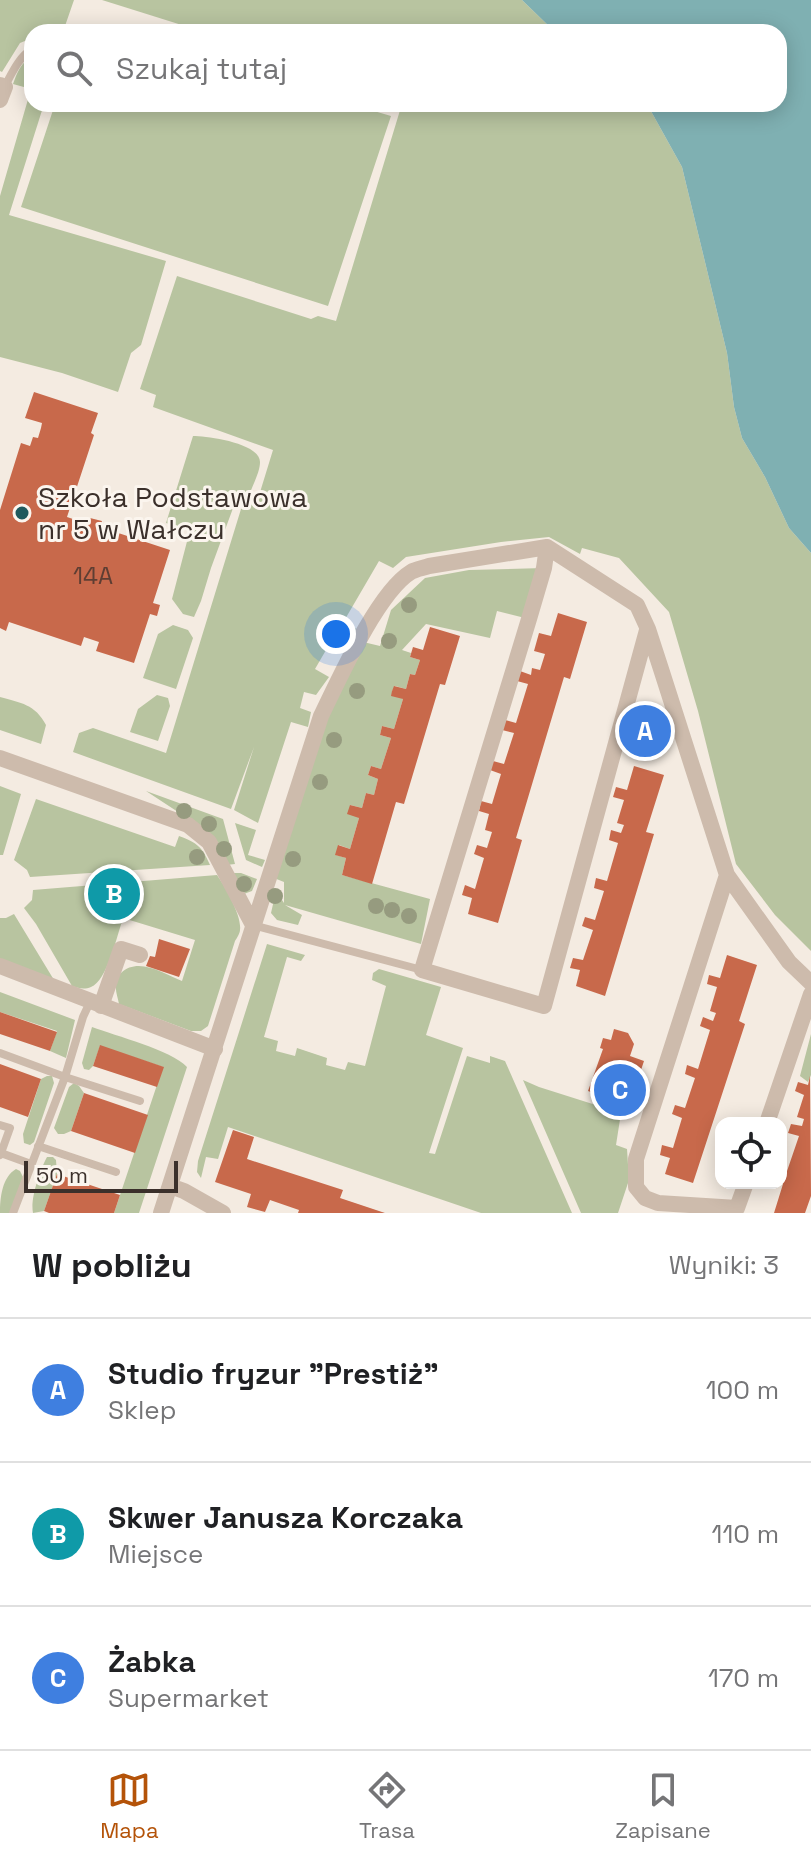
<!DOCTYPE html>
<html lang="pl">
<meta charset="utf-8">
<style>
body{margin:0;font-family:"Space Grotesk",sans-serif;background:#f6f6f6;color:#202124}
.controls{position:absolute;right:24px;bottom:24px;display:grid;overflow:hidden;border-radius:16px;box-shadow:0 4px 20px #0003}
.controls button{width:72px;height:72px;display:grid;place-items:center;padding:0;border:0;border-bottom:2px solid #e0e0e0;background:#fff;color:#202124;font:40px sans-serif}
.scale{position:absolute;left:24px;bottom:20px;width:154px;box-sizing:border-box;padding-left:8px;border:4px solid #3b302b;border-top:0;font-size:22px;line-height:28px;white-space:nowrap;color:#3b302b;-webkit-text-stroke:6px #fbf5ee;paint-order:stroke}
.you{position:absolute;left:336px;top:634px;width:28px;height:28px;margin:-20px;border:6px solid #fff;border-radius:50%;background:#1a73e8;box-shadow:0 0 0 12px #1a73e833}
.badge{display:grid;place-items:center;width:52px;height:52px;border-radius:50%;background:#b45309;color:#fff;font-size:26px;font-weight:700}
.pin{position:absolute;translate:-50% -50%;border:4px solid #fff;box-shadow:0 2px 8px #0006}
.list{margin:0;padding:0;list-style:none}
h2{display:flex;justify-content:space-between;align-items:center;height:104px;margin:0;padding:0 32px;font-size:34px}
h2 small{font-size:26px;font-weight:400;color:#757577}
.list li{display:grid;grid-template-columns:52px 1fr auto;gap:24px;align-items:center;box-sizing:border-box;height:144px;padding:0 32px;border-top:2px solid #e0e0e0}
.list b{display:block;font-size:30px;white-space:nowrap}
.list p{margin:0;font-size:26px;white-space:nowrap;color:#757577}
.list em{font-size:26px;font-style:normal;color:#757577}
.icon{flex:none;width:44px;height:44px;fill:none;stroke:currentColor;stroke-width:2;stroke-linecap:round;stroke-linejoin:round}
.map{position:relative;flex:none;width:811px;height:1213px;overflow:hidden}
.search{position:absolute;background:#fff;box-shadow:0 4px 20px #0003;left:24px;right:24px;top:24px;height:88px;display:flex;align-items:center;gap:20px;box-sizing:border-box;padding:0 28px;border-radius:24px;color:#757577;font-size:30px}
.sheet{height:536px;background:#fff}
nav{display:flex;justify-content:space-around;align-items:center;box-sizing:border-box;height:112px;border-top:2px solid #e0e0e0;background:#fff;font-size:22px;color:#757577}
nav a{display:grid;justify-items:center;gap:4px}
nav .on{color:#b45309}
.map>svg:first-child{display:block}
</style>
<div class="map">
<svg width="811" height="1213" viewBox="0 0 811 1213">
<rect width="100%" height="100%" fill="#f4ebe1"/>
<!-- green -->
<path fill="#b8c4a0" d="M0,0H74L65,26L46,32H32V38L20,43L2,72L0,71Z
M102,0H522L555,32H204Z
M32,57V104H44L9,215L166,261L141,345L131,353L118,392L62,373L0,357V196L31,89L13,84C17,73 21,62 32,57Z
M55,104H350L391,116L328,306L21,207Z
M399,104H647L682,167L727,353L734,407L742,438L765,477L789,528L811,553V951L775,915L736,864L698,711L669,612L619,558L582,548L580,554L549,537L501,542L406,557L393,568L379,561L344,621L358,630L354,634L340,626L315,669L329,677L316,695L304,692L300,708L311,712L308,727L291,722L258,823L234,810L254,747L231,809L73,752L79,733L93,728L166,753L241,509L257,502L273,450L153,407L156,395L140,389L177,276L311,319L318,316L336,321L401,107Z
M193,436C207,436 260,443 260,462C260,472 253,484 250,493L236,500L211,568L201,601L194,617L183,614L172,599L190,530L166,523Z
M544,568L529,619L497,611L490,638L426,624L402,650L411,653L410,657L420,660L415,675L410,674L406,689L395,686L392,691L403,699L394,729L382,726L380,735L391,738L381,769L371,766L368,775L378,779L374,795L366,793L362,808L350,805L359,818L350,849L339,845L336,855L346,858L342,875L430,899L421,944L285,905L302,915L298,925L277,920L271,913L276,891L284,903V882L269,876L321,716L359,641L380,646L391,610L425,578L469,570Z
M173,625L188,630L193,638L176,689L143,678L158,634Z
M157,695L168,698L170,706L158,741L130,732L138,709Z
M0,697C21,703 35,704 46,725L41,744L0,730Z
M0,786L21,794L3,855H0Z
M146,791L223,819L235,864L226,865L207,831Z
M36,799L175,847L179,836C198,843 202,847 210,865L30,877L27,870L14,860Z
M235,823L256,830L248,855L265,860L262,867L246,860Z
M230,873H241L257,879L252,891L241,895Z
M217,875C225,886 242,916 240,930C240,933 237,938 235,941L208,1026L201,1031H191L119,1004C118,998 115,991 116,984C116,978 117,977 121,973C138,956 165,974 182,981L195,940L123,918C117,936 107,981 91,987C84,990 78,988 72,986L36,924L24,908L32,900L33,890Z
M14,914L54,980L0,959V918H6Z
M267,944L305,955L301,961L287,957L264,1037L278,1041L276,1051L295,1056L297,1048L327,1058L326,1065L345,1070L348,1062L365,1066L386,986L372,980L373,973L379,969L441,987L426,1035L463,1048L429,1153L435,1154L467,1056L490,1063V1056L505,1061L572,1213H481L228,1127L218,1159L206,1157L201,1178L197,1172L198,1161Z
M0,992L75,1020L66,1058L50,1051L57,1031L0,1012Z
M92,1027C116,1036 171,1050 187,1067L139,1213H114L163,1067L100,1046L93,1066L89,1070L84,1069L82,1063Z
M811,1034V1075L808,1082L800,1076Z
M47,1076H52L54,1083L34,1142L30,1145L24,1143L23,1134L41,1079Z
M523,1080L539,1087L621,1113L616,1145L627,1149L629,1180L618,1213H581Z
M74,1083L79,1086L84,1093L71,1131L64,1134H58L54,1128L69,1087Z
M47,1157H53L56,1160L57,1174L44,1211L33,1213C30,1199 40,1170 47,1157Z
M16,1169L20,1171L23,1177L10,1213H0C0,1198 2,1177 16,1169Z"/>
<!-- water -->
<path fill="#7fb0b2" d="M522,0H811V553L789,528L765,477L742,438L734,407L727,353L682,167L647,104H779V32H555Z"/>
<!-- building -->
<path fill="#c8694b" d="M34,392L98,413L91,433L94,435L67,517L88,524L90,518L102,521L100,527L170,550L153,603L160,605L157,616L150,614L134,663L96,651L99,642L84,637L81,646L9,622L6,631L0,628V510L21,443L30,446L33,437L38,438L41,428L42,423L25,418Z
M558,613L587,622L570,679L564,677L516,838L522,840L498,923L468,914L472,898L462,895L465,885L475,889L484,858L474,854L477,845L487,848L492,832L485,830L489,814L479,811L481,801L492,804L501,774L490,770L493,761L504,764L514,733L502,730L505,720L516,723L528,684L517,681L520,671L531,675L532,668L540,670L545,654L534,651L539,633L551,636Z
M430,627L460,636L445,685L440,684L404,804L396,802L372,884L342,875L346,858L335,855L338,845L350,849L359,818L347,814L350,805L362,808L366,793L374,795L378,779L368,775L371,766L381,769L391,738L380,735L382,726L394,729L403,699L391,696L392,691L394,686L406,689L410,674L415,675L420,660L410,657L413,647L423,650Z
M637,721L657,725L651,741L634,737Z
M634,766L664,775L646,832L654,834L605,996L576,986L580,970L570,968L573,958L583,960L593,930L582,926L585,917L595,920L604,891L594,888L596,878L607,881L618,843L609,840L611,830L621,833L624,825L617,823L624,800L613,797L616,787L627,790Z
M159,939L190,949L179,977L146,966L150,956L155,957Z
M727,955L757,965L739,1021L745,1024L693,1183L665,1174L670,1158L660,1155L662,1145L673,1148L682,1118L672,1114L675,1105L685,1108L695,1078L685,1074L687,1065L698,1069L710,1030L700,1026L703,1017L713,1021L716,1013L710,1011L717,987L707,984L709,975L720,978Z
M0,1012L57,1032L50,1051L0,1034Z
M614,1029L628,1033L634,1044L630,1056L644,1061L629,1106L588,1091L603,1049L600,1048L603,1038L611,1040Z
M100,1045L164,1067L157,1087L93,1066Z
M0,1064L41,1079L28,1117L0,1107Z
M810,1076L811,1196L805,1213H774L783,1184L781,1183V1173L786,1174L799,1136L788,1133L791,1124L802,1126L804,1119L797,1117L804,1095L795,1091L798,1082L808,1085Z
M84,1093L148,1115L135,1153L71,1131Z
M233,1130L254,1137L247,1159L343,1190L340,1198L385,1213H298L299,1210L270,1200L265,1212L247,1207L251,1194L215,1182Z
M57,1174L120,1195L114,1213H49L44,1211Z"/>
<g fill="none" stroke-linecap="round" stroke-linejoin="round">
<!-- service -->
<path stroke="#cdbbac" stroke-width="8" d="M5,86C12,73 19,57 32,49
M253,925L422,970
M0,1053L65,1077L140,1101
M0,1125L10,1128L1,1153
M38,1146L116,1172
M0,1155L1,1153L31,1164
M13,1213L65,1077L83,1017L90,1002"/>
<!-- minor -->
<path stroke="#cdbbac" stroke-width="16" d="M0,85L5,87L0,100
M547,547L544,568L529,619L422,970L544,1006L647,630
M0,758L188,825L209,842L253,925
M727,875L636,1159V1187L645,1198L658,1203L737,1208L746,1183
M0,966L215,1049
M101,1006L121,949L140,955
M767,1123L811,994
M170,1186L184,1191L223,1213
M161,1213L321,716C339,679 378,592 411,572C416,569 424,568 429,566L547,547L637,605L648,629L661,669L727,875L789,962L811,983"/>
</g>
<!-- trees -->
<g fill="#969b7f">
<circle cx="409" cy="605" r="8"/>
<circle cx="389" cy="641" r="8"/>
<circle cx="357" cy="691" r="8"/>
<circle cx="334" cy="740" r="8"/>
<circle cx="320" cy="782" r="8"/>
<circle cx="184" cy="811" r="8"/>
<circle cx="209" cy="824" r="8"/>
<circle cx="224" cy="849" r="8"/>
<circle cx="197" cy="857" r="8"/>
<circle cx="293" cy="859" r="8"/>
<circle cx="244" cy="884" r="8"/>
<circle cx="275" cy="896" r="8"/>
<circle cx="376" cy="906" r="8"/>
<circle cx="392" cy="910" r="8"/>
<circle cx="409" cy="916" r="8"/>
</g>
<!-- markers -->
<circle fill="#1f5a5e" stroke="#fbf5ee" stroke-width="3" cx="22" cy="513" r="8"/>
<g text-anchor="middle" stroke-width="6" stroke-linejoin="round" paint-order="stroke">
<!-- number labels -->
<g font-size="24" fill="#5e3e33">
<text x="93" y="584">14A</text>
</g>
<!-- poi labels -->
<g font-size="28" fill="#3b302b" stroke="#fbf5ee" text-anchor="start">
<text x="38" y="507">Szkoła Podstawowa<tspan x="38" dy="32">nr 5 w Wałczu</tspan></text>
</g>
</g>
</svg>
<div class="controls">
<button><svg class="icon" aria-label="locate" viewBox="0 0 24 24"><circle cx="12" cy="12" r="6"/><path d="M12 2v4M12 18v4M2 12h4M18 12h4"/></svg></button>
</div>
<div class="scale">50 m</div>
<div class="you"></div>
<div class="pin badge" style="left:645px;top:731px;background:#3f7fe0">A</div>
<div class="pin badge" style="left:114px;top:894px;background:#0f9aa8">B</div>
<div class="pin badge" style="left:620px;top:1090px;background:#3f7fe0">C</div>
<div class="search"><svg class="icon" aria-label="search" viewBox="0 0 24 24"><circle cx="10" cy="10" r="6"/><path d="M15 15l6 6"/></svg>Szukaj tutaj</div>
</div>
<section class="sheet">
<h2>W pobliżu<small>Wyniki: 3</small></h2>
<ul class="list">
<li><span class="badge" style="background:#3f7fe0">A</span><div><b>Studio fryzur &quot;Prestiż&quot;</b><p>Sklep</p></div><em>100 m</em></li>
<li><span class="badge" style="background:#0f9aa8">B</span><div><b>Skwer Janusza Korczaka</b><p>Miejsce</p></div><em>110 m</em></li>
<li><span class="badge" style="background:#3f7fe0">C</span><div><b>Żabka</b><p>Supermarket</p></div><em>170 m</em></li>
</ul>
</section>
<nav>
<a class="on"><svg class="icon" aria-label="map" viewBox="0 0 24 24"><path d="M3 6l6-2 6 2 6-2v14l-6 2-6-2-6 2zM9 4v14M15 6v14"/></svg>Mapa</a>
<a><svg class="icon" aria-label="directions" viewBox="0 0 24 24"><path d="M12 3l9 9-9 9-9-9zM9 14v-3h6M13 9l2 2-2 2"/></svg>Trasa</a>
<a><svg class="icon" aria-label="saved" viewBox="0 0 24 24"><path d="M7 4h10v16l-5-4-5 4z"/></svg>Zapisane</a>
</nav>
